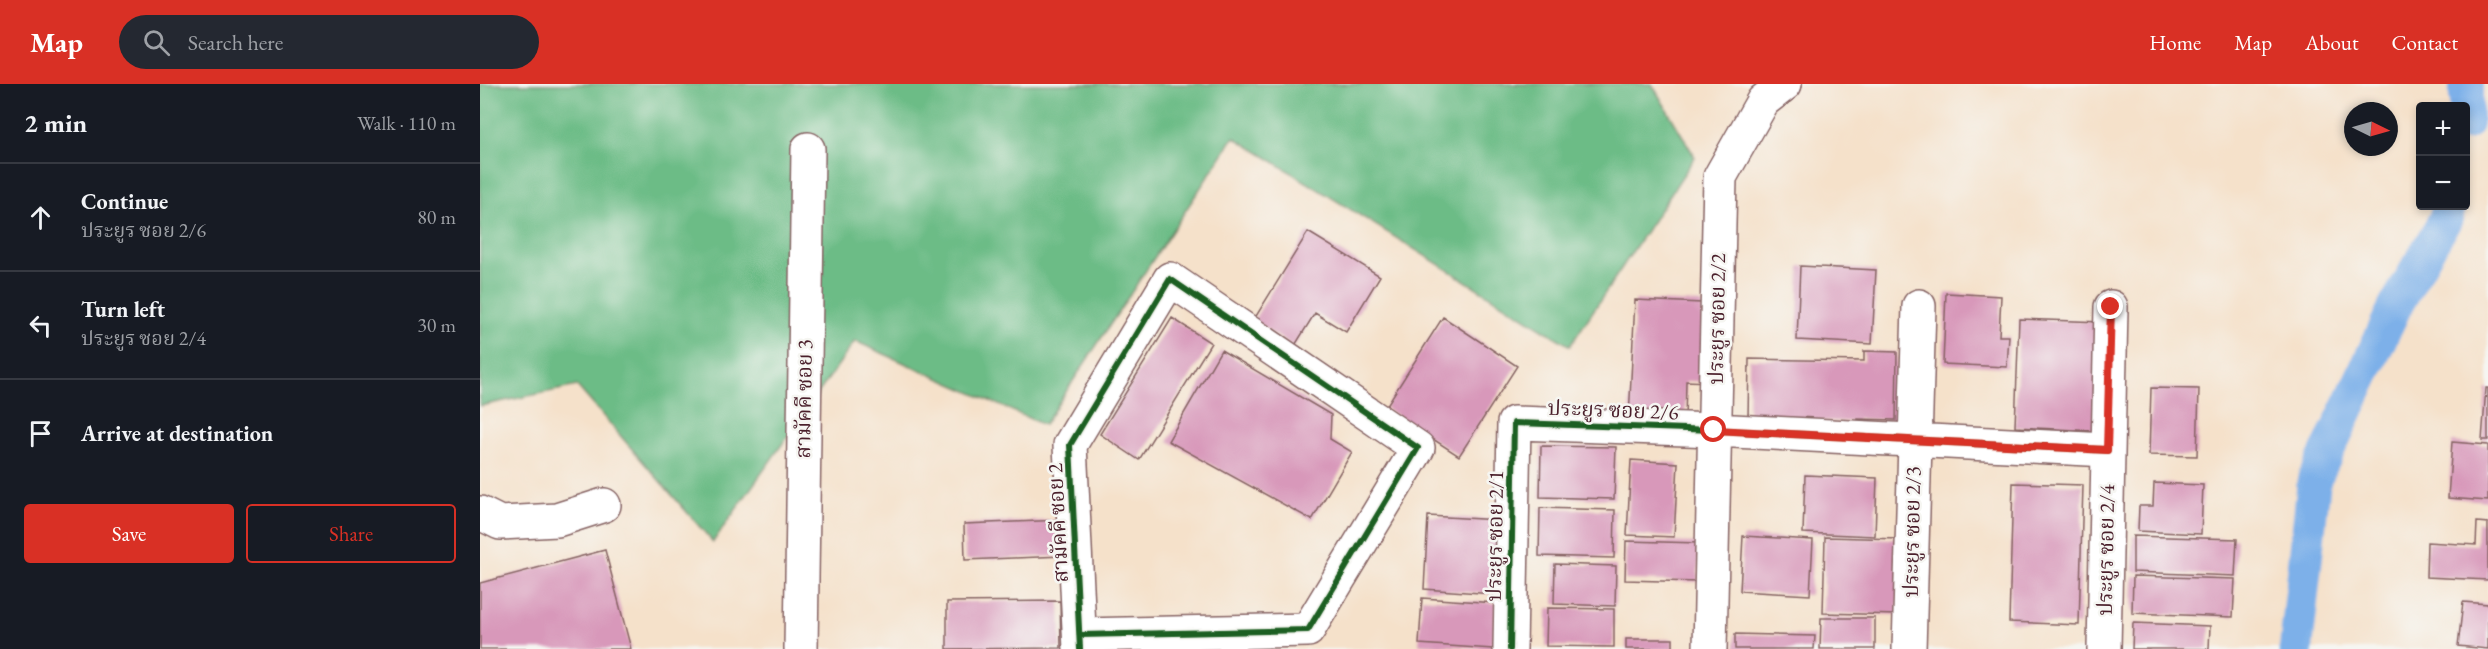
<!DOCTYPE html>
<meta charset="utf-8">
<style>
body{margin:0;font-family:"EB Garamond","Noto Serif Thai",serif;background:#242831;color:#f1f3f6}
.controls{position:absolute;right:18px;top:18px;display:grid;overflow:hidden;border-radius:6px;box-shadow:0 3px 9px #0003}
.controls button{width:54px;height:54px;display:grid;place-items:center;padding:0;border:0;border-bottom:2px solid #363941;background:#171b24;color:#f1f3f6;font:30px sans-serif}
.compass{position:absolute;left:1864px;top:18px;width:54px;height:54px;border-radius:50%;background:#171b24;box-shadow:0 3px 9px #0003;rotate:95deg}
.stop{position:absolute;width:18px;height:18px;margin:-14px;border:4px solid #d93025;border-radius:50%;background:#fff}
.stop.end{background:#d93025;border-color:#fff;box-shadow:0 2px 6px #0008}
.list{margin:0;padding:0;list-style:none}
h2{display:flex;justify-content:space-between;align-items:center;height:78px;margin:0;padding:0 24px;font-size:26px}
h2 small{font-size:20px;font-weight:400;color:#9ea1a6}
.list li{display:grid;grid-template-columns:39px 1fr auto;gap:18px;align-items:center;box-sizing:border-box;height:108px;padding:0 24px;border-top:2px solid #363941}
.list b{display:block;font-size:22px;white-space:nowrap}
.list p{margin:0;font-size:20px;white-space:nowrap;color:#9ea1a6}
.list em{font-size:20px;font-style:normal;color:#9ea1a6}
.actions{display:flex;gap:12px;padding:18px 24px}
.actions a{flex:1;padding:14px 0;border:2px solid #d93025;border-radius:6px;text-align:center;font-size:21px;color:#d93025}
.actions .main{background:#d93025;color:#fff}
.icon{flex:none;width:33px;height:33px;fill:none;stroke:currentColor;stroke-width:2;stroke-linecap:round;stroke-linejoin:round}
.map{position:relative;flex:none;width:2008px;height:565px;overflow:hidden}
header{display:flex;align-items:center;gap:36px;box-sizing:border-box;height:84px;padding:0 30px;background:#d93025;color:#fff}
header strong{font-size:28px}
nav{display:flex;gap:33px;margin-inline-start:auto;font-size:21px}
.search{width:420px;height:54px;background:#242831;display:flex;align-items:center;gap:15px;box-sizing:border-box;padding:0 21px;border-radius:33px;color:#9ea1a6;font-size:22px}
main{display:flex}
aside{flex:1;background:#171b24}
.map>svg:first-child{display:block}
</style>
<header>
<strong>Map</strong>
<div class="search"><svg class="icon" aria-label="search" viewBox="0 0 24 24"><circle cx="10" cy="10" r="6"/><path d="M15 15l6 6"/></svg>Search here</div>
<nav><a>Home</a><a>Map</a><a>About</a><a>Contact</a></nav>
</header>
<main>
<aside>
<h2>2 min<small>Walk · 110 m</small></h2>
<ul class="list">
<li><svg class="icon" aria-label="ahead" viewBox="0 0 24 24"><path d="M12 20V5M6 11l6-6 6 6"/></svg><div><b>Continue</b><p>ประยูร ซอย 2/6</p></div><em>80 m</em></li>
<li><svg class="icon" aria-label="left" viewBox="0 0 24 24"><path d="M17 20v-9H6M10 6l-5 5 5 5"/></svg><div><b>Turn left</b><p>ประยูร ซอย 2/4</p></div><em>30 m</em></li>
<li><svg class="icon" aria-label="arrive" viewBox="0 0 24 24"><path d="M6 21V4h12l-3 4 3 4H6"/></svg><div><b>Arrive at destination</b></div></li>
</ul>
<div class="actions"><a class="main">Save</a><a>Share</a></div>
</aside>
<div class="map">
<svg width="2008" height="565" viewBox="0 0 2008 565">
<rect width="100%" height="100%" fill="#f6f6f2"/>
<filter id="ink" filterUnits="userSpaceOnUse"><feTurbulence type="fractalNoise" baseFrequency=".0167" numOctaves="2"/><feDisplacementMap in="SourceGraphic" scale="12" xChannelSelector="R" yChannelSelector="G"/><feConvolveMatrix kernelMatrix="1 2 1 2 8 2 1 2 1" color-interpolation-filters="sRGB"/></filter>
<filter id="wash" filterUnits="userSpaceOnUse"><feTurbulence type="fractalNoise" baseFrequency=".008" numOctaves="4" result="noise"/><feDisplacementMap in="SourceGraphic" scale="24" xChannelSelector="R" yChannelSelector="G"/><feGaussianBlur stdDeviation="1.35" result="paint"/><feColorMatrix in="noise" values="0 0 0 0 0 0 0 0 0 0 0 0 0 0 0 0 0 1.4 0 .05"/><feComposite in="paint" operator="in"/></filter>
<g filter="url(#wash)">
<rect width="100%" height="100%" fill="#f5e1ca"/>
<!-- forest -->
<path fill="#6cbc86" stroke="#5b6e58" stroke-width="1.5" d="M0,0H1172L1215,73L1090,262L754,53L564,341L375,257L233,458L97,302L0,322Z"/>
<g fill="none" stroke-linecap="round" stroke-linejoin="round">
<!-- canal -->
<path stroke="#7db0e9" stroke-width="34" d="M1986,39V0
M1816,565L1834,396L1915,223L1966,134L1969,122"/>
</g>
<g id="blocks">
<!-- building -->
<path fill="#d898ba" d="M828,148L900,192L866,248L835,229L814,263L773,237Z
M1320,182L1396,186L1392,260L1317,256Z
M1466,209L1521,212L1519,252H1529L1527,283L1463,280Z
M1155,216L1222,219L1229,298L1206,297L1205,337L1149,334Z
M963,233L1037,282L979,372L905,324Z
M692,234L731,259L659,376L620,350Z
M1539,235L1622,238L1618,347L1535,343Z
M741,266L851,331L850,355L872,368L832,436L688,357Z
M1384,267L1417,268L1416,336L1378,335V338L1268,335L1269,275L1384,277Z
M1671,304L1719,305L1717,372L1669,371Z
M2006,304H2008V356H2002Z
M1972,358L2008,361V417L1968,414Z
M1061,362L1136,363L1134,415L1060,413Z
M1151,376L1198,379L1194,453L1147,451Z
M1325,391L1397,394L1395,452L1323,449Z
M1533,399L1603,401L1599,541L1529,538Z
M1674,399L1723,401L1721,450L1658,447L1659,422H1673Z
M1060,424L1135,426L1134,474L1059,472Z
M948,432L1019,436L1014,510L944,505Z
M582,436L583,472L485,476L484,440Z
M1997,438L2008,439V496L1946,493L1947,458L1996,461Z
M1263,452L1333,456L1330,511L1260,507Z
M1653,452L1757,455L1755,492L1653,488Z
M1345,453L1420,455L1418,531L1343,529Z
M1146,457L1219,459L1218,498L1145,496Z
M125,466L151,565H0V499Z
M1075,480L1136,482L1135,522L1074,520Z
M1653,492L1755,495L1753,533L1652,529Z
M942,514L1016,519L1013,565L939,560Z
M580,517L581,564L467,565V518Z
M1983,518L2008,520V565L1978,562Z
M1067,524L1134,525V563L1066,562Z
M1341,534H1395V565H1340Z
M1653,539L1730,542L1729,565H1652Z
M1255,550L1335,552L1334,565H1255Z
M1146,555H1193V565H1146Z"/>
</g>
</g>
<g filter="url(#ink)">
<use href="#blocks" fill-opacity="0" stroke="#866363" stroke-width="1.5"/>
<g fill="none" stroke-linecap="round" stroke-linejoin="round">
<!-- minor casing -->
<g stroke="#866363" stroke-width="36">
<path id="minor" d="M0,429L20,439L77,436L124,421
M600,551L828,546L938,364L690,195L590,361L600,565
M321,565L328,65
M1030,565L1034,339L1234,346L1627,366
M1230,565L1240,93L1283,17L1305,0
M1429,565L1439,222
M1624,565L1631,223"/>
</g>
<!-- minor -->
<use href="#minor" stroke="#fff" stroke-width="33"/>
<!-- cycleway casing -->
<g stroke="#f6f6f2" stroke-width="10">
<path id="cycleway" d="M600,551L828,546L938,364L690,195L590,361L600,565
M1030,565L1034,339L1234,346L1627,366"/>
</g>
<!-- cycleway -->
<use href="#cycleway" stroke="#1b5e20" stroke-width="6"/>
</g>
</g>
<g fill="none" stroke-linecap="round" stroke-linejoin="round" filter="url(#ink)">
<!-- route -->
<path stroke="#d93025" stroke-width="8" d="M1234,346L1627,366L1631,223"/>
</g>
<g text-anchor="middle" stroke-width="5" stroke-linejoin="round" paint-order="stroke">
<!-- street labels -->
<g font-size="21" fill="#4a1f2b" stroke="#f6f6f2">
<text transform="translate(1237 235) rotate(-89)" y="7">ประยูร ซอย 2/2</text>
<text transform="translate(324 315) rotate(-89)" y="7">สามัคคี ซอย 3</text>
<text transform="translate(1133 326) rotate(2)" y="7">ประยูร ซอย 2/6</text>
<text transform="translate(578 439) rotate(-93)" y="7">สามัคคี ซอย 2</text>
<text transform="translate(1432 448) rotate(-89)" y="7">ประยูร ซอย 2/3</text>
<text transform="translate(1015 452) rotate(-89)" y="7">ประยูร ซอย 2/1</text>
<text transform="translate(1626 466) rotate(-89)" y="7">ประยูร ซอย 2/4</text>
</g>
</g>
</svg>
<div class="controls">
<button>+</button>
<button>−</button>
</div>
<svg class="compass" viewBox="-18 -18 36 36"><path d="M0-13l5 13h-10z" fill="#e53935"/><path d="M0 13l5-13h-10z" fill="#9ea1a6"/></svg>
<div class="stop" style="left:1234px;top:346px"></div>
<div class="stop end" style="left:1631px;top:223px"></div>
</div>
</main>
